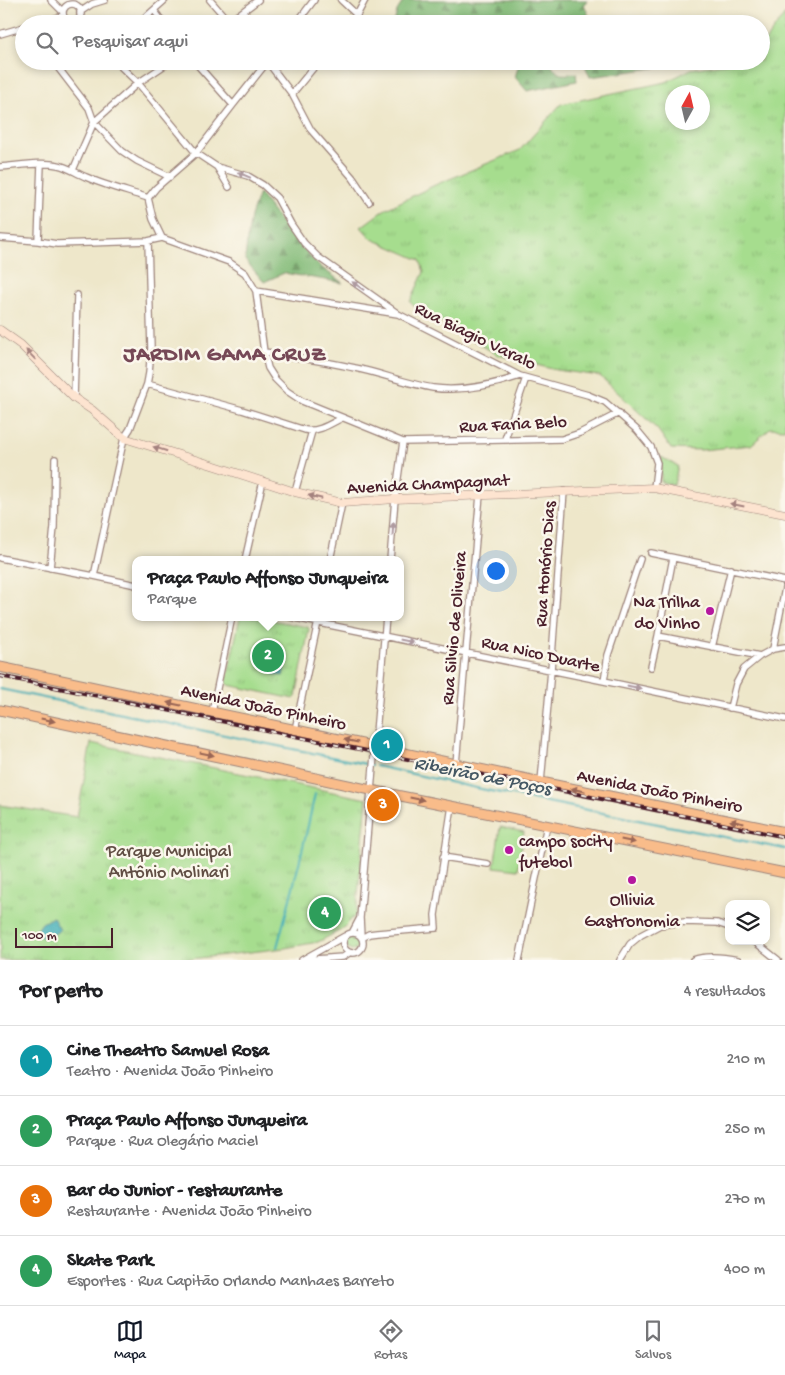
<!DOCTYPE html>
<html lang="pt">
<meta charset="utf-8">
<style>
body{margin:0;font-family:"Gochi Hand",sans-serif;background:#f2f2f2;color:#202124}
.controls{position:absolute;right:15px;bottom:15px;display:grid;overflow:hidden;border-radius:10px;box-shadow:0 2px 8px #0003}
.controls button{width:45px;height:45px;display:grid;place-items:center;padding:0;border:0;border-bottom:1px solid #e0e0e0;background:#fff;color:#202124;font:25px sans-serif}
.compass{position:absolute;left:665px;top:85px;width:45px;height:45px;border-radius:50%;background:#fff;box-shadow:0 2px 8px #0003;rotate:8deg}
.scale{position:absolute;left:15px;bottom:12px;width:98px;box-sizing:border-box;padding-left:5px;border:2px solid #4a1f2b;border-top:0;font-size:14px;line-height:18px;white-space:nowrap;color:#4a1f2b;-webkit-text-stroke:4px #fbf7ec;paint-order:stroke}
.you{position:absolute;left:495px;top:570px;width:18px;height:18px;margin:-12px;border:4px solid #fff;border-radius:50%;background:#1a73e8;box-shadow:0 0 0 8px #1a73e833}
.badge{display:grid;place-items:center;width:32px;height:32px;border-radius:50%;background:#111827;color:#fff;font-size:16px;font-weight:700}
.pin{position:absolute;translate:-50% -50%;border:2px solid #fff;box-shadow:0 1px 5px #0006}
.popup{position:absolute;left:132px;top:556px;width:272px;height:65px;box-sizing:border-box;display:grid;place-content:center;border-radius:10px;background:#fff;filter:drop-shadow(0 1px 4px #0005);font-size:16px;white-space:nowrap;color:#757577}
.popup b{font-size:19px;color:#202124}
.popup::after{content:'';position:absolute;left:50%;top:100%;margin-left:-10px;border:10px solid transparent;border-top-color:#fff}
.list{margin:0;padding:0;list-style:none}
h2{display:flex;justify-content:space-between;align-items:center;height:65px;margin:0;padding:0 20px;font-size:21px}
h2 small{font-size:16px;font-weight:400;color:#757577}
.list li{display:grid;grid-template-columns:32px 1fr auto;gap:15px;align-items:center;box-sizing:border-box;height:70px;padding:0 20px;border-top:1px solid #e0e0e0}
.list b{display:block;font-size:19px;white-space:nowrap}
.list p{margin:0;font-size:16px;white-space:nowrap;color:#757577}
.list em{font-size:16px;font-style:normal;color:#757577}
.icon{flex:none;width:28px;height:28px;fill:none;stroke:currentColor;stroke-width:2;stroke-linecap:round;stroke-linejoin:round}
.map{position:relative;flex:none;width:785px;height:960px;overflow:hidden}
.search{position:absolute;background:#fff;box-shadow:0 2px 8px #0003;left:15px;right:15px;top:15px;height:55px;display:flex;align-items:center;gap:12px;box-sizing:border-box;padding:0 18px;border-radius:28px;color:#757577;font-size:19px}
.sheet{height:345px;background:#fff}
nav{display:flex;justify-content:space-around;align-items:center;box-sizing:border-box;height:70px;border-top:1px solid #e0e0e0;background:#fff;font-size:14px;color:#757577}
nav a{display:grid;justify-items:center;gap:2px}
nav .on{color:#111827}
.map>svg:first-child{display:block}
</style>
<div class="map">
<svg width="785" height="960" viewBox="0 0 785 960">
<defs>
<pattern id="forest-firs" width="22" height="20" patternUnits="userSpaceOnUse" patternTransform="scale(1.25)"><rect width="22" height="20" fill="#84bc79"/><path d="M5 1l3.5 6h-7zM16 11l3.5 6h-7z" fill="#6e9863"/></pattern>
<pattern id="park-tufts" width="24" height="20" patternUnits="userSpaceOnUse" patternTransform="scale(1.25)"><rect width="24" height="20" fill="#a6dd8e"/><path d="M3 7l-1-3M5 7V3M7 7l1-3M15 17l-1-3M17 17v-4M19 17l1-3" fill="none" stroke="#90bd7b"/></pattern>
</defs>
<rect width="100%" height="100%" fill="#fbf7ec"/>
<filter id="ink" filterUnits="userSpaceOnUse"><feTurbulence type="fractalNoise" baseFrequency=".02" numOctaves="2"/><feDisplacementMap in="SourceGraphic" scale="10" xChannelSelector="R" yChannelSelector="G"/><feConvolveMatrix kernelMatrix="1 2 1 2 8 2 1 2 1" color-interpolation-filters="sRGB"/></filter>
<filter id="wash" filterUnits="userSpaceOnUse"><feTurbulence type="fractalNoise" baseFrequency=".0096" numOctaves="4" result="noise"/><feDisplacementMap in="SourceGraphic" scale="20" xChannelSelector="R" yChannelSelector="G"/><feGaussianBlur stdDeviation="1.12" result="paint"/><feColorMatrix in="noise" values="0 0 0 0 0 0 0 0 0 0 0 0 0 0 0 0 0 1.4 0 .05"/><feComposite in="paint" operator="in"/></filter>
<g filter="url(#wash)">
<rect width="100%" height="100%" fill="#eee7ca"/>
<!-- green -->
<path fill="#a6dd8e" stroke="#787e5c" d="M500,827L524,832L518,870L494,867Z
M346 943a7 7 0 1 1 14 0a7 7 0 1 1-14 0Z"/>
<!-- forest -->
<path fill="url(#forest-firs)" stroke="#676e52" d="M404,0H588L584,4L592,24H394L397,11Z
M520,61H550C557,76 561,75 576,73L577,81L527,91L515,77Z
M583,61H670L654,68L590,77Z
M259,193L281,222L318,265L343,283L284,273L264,282L245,260L247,240L251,216Z"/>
<!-- park -->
<path fill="url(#park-tufts)" stroke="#787e5c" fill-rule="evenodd" d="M785,14V429L770,428L751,445L702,450L671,449L658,430L600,376L556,370L498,355L457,331L418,310L410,302L424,272L420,260L372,239L361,227L384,210L435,185L520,150L561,104L666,82L691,69L742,61H761V47ZM702,92V122H672V92Z
M661,457L678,466L674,485L661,482Z
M240,617H256L308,627L309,629L296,697L294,699L228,685L226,683Z
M91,743L367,799L356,915L341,930L318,942L285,948L182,960H0V805L77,817Z"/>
<!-- water -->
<path fill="#3bacb6" stroke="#426670" d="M275,664L285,666L283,676L273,674Z
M53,917L60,930L47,939L34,934L42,923Z"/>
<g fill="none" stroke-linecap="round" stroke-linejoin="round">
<!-- stream -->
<path stroke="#3bacb6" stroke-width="2" d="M0,689L371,765
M376,766L481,789L785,849
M277,947C291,897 304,846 315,794"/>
</g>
</g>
<g filter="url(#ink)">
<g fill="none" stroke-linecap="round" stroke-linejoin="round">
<!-- street casing -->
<g stroke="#9c837a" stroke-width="8">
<path id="street" d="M51,0L63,12
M210,0L230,23
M341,0L357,15
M63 13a9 9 0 1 1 18 0a9 9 0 1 1-18 0Z
M154,10L164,24
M80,12L92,4L105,0
M80,14L86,24
M36,24L63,16
M138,24L165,0
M226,24L258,0
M296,24L314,0
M349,24L357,15L365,0
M0,34L24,27
M57,61L56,65L89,108L94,122L122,151L137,161L170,177
M115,61L138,83L196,153L217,167L248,176L263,185L277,198L291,224L304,243L318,257L397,313
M194,61L233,105
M267,61L292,94L311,130L353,178L369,202
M268,61L233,105L196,153L156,188L148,198L153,219L162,238L229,262L245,273L256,291L264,352L268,368L275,379L287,391L302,401L403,442L562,439L580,433L619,413
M292,94L319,61
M41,164L38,241L57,244L148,241L162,238
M0,167C17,166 41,161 58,165C68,167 76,173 86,177C106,186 127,191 148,198
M217,167L229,187
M73,170L94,122L138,83L171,61
M0,238L38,241
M256,291L398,314L520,376L588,395L605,402L637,430L651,447L657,463L654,488
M264,352C295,357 325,361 355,368C381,373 407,384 433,388C462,392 493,385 520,376
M147,384L242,410L305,430C319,432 330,424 342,418
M74,398L77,295
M505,439L526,378
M295,492L312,431
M651,553L785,581
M0,558L94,576L136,585
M245,560L263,481
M330,560L342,503
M390,560L395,499L403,442
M50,568L54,527L55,459
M94,576L124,438L130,429L147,384L149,373L151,348L148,241
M290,617L604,681L785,719
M658,636L673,558
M712,647L731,569
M773,649L785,588
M651,667L658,636L760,656
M604,681L608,655L640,559
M730,708L736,684L744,669L760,656L773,649L785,647
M212,712L232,617
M295,730L319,617
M456,764L480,495
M541,782L551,670L564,491
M443,857L488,864
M360,918C369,818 378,718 386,617
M343 943a10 10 0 1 1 20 0a10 10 0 1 1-20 0Z
M352,933L360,918L361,937
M345,936L302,960L343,957L349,953
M362,938L369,934L377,933L436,928L435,915L452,806
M754,941L778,960
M519,960L547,825
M620,960L630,944L641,935L660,925L685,922L717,923L729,927
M693,960C707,955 724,957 738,960"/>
</g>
<!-- secondary casing -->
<g stroke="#9c837a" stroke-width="9">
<path id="secondary" d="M0,330L21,345L74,398L92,410L124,438L215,466L295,492L342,503L395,499L654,488L785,514"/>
</g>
<!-- primary casing -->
<g stroke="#9c837a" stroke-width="11">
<path id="primary" d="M0,667L541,782L785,832
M0,710L371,790L785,873"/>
</g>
<!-- street -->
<use href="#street" stroke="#fff" stroke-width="5.5"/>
<!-- secondary -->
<use href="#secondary" stroke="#fde4d0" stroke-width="8"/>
<!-- primary -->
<use href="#primary" stroke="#f9bc8a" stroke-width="9"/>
<!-- rail casing -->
<g stroke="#4a1f2b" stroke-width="4">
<path id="rail" d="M0,676C261,731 524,781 785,837"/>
</g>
<!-- rail -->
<use href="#rail" stroke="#fbf7ec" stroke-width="2" stroke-dasharray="5.5" stroke-linecap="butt"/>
</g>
<!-- one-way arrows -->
<defs><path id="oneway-solid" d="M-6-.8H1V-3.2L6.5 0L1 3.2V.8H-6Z" transform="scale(1.25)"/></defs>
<g fill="#ae9aa0">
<use href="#oneway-solid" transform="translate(244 175) rotate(-157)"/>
<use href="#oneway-solid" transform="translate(358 286) rotate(-145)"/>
<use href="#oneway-solid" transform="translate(393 529) rotate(-86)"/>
<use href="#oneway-solid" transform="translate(407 641) rotate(12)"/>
<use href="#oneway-solid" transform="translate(634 687) rotate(12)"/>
</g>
<g fill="#a4827e">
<use href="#oneway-solid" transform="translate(31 355) rotate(-134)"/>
<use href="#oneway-solid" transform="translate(160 449) rotate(-163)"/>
<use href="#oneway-solid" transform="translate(315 497) rotate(-166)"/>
<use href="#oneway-solid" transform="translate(737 505) rotate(-168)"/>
</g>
<g fill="#996656">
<use href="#oneway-solid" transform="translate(174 704) rotate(-168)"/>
<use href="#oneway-solid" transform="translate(48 720) rotate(12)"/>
<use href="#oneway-solid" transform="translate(351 741) rotate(-168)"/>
<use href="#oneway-solid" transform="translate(207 754) rotate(12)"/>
<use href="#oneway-solid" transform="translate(578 790) rotate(-169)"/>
<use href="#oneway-solid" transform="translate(417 799) rotate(11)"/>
<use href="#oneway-solid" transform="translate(737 822) rotate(-169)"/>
<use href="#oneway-solid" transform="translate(628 841) rotate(12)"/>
</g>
</g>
<!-- markers -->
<g fill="#b5179e" stroke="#fbf7ec" stroke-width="2">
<circle cx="710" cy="611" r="5"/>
<circle cx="509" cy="850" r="5"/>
<circle cx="632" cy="880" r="5"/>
</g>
<g text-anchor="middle" stroke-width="5" stroke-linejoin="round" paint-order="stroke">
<!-- street labels -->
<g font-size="18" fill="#4a1f2b" stroke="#fbf7ec">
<text transform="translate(476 335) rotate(26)" y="6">Rua Biagio Varalo</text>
<text transform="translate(513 423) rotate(-3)" y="6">Rua Faria Belo</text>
<text transform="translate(428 483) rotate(-3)" y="6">Avenida Champagnat</text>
<text transform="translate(544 564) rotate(-86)" y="6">Rua Honório Dias</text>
<text transform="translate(453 628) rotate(-85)" y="6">Rua Silvio de Oliveira</text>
<text transform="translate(541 653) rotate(12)" y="6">Rua Nico Duarte</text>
<text transform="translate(264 706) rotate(12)" y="6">Avenida João Pinheiro</text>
<text transform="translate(660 790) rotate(11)" y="6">Avenida João Pinheiro</text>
</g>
<!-- poi labels -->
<g font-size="18" fill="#4a1f2b" stroke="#fbf7ec" text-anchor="end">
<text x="700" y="607">Na Trilha<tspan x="700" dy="21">do Vinho</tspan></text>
<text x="519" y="846" text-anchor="start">campo socity<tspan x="519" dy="21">futebol</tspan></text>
<text x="632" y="905" text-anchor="middle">Ollivia<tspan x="632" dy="21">Gastronomia</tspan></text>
</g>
<!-- park labels -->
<g font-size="18" fill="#614e44" stroke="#fbf7ec">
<text x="169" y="856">Parque Municipal<tspan x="169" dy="21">Antônio Molinari</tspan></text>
</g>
<!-- water labels -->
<g font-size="19" font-style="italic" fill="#445763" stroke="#fbf7ec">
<text transform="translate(483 774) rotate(11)" y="7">Ribeirão de Poços</text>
</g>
<!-- district labels -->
<g font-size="22" font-weight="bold" letter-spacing="1" fill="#764856" stroke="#fbf7ec">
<text x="225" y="360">JARDIM GAMA CRUZ</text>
</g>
</g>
</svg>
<div class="controls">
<button><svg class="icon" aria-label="layers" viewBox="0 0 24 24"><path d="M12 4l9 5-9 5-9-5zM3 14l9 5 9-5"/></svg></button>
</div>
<svg class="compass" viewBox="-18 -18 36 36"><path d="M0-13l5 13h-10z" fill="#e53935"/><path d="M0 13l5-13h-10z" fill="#757577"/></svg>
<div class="scale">100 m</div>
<div class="you"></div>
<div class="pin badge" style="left:387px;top:745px;background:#0f9aa8">1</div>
<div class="pin badge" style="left:268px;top:656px;background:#2e9e5b">2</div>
<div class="popup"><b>Praça Paulo Affonso Junqueira</b>Parque</div>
<div class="pin badge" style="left:383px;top:805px;background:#e8710a">3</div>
<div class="pin badge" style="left:325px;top:913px;background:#2e9e5b">4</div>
<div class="search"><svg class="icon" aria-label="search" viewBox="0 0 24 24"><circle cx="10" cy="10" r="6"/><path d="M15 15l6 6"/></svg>Pesquisar aqui</div>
</div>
<section class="sheet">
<h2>Por perto<small>4 resultados</small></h2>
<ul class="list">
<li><span class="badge" style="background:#0f9aa8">1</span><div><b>Cine Theatro Samuel Rosa</b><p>Teatro · Avenida João Pinheiro</p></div><em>210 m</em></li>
<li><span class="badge" style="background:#2e9e5b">2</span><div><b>Praça Paulo Affonso Junqueira</b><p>Parque · Rua Olegário Maciel</p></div><em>250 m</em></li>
<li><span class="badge" style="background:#e8710a">3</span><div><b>Bar do Junior - restaurante</b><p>Restaurante · Avenida João Pinheiro</p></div><em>270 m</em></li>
<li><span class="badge" style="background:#2e9e5b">4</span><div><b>Skate Park</b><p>Esportes · Rua Capitão Orlando Manhaes Barreto</p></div><em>400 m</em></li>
</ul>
</section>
<nav>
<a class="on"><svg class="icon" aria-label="map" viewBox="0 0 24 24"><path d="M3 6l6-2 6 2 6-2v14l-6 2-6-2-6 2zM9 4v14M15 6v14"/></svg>Mapa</a>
<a><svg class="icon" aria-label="directions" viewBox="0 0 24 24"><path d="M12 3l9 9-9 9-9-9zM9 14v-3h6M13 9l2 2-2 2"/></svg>Rotas</a>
<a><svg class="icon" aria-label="saved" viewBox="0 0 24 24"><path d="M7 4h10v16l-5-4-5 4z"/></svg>Salvos</a>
</nav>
